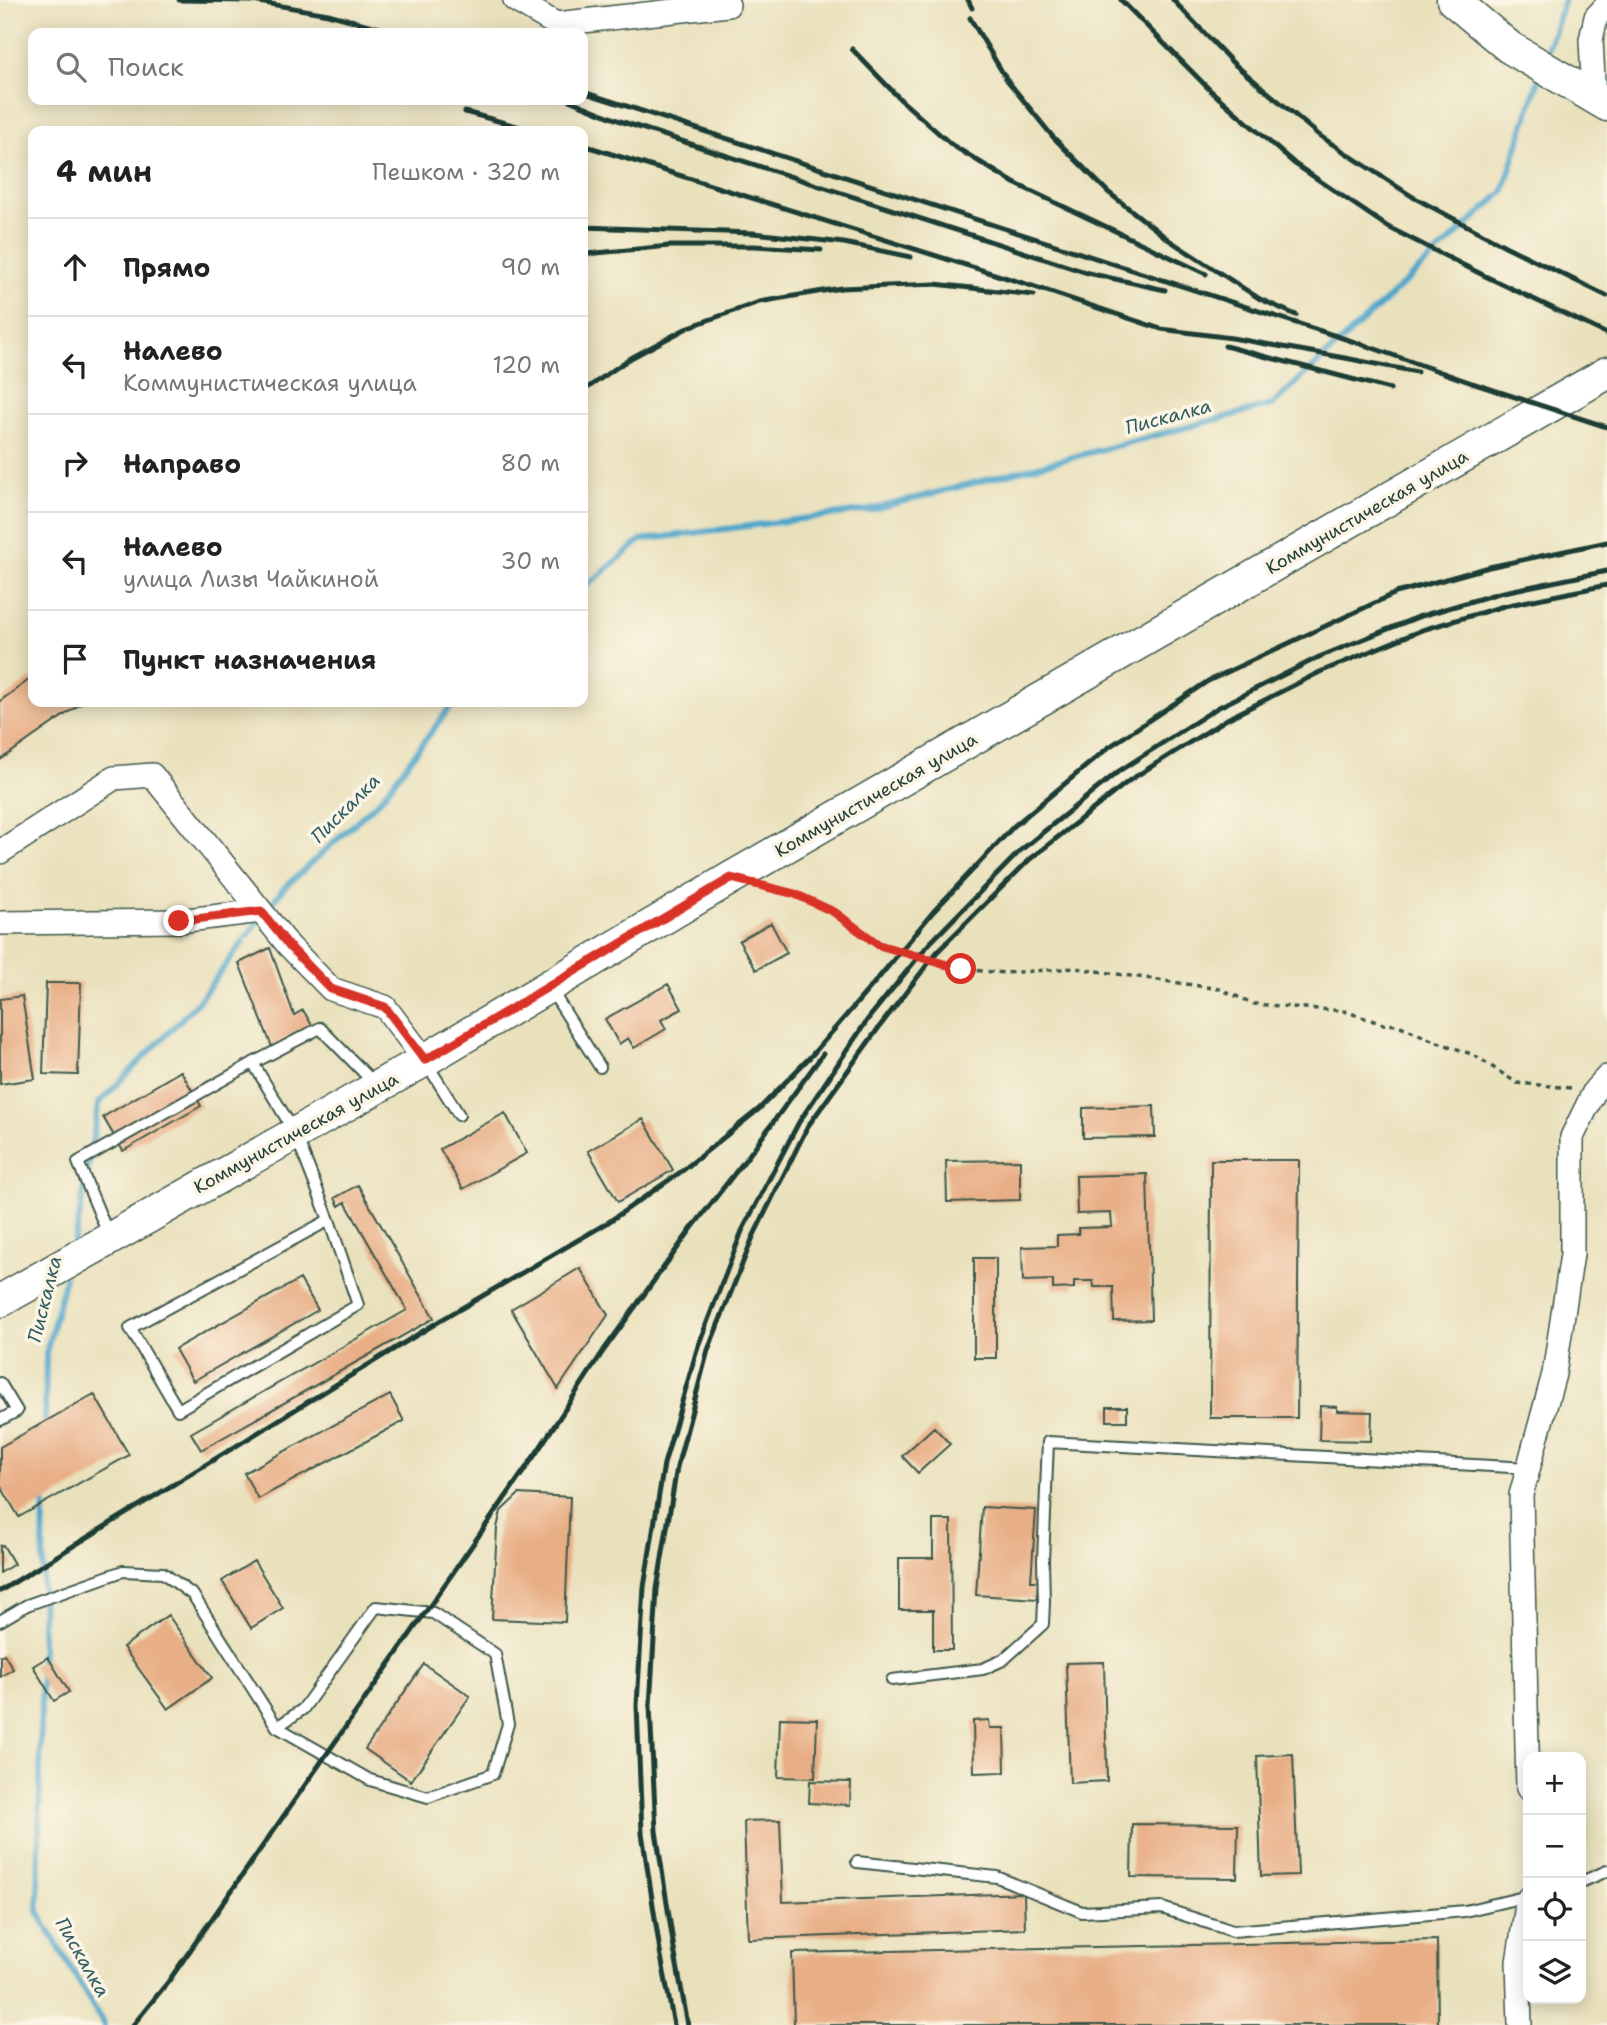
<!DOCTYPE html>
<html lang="ru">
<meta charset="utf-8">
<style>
body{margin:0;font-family:"Shantell Sans",sans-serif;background:#f6f6f6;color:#222}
.controls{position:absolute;right:21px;bottom:21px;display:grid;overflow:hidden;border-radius:14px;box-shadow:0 4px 18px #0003}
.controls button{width:63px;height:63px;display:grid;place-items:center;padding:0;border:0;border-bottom:2px solid #e0e0e0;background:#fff;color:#222;font:35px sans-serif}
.stop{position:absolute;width:21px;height:21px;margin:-16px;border:5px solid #d93025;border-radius:50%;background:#fff}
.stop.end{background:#d93025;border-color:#fff;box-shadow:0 2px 7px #0008}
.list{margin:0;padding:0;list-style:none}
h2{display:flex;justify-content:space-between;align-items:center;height:91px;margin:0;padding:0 28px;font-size:30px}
h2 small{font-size:23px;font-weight:400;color:#767676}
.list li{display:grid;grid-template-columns:46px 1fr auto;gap:21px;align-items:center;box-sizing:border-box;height:98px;padding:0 28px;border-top:2px solid #e0e0e0}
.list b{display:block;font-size:26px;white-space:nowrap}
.list p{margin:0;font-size:23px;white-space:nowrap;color:#767676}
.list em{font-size:23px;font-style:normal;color:#767676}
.icon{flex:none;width:38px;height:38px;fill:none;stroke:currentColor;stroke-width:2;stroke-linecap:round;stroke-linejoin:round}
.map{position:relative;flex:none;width:1607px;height:2025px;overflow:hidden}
.search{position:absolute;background:#fff;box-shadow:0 4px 18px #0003;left:28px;top:28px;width:560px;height:77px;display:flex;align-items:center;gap:18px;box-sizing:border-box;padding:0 24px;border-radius:14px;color:#767676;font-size:26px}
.panel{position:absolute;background:#fff;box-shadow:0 4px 18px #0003;left:28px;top:126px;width:560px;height:581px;border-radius:14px}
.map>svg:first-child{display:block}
</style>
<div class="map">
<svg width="1607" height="2025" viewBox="0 0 1607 2025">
<rect width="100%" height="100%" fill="#fcf5e5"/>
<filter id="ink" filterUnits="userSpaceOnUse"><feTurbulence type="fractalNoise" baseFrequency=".0143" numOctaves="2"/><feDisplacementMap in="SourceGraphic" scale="14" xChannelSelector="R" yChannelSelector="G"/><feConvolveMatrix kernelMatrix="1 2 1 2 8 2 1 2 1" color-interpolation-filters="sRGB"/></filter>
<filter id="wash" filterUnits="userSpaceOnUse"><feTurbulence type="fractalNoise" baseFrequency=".00686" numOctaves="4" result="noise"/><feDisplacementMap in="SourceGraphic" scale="28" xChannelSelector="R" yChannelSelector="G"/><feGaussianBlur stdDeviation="1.57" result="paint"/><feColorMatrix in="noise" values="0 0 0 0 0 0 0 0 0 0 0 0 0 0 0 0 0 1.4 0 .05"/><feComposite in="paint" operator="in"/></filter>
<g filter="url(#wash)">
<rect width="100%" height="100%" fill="#e9e1bc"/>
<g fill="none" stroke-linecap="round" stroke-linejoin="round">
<!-- stream -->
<path stroke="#4da5ca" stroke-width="6" d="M1545,58L1564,0
M583,589L641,540L870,510L1272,405L1503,192L1540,75
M267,910L283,889L380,800L454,702
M73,1247L78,1225L99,1103L198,1002L260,919
M45,1429L46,1353L65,1278
M44,1496L38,1912L104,2025"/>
</g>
<g id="blocks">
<!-- building -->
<path fill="#e8ae85" d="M33,677V702H83L0,760V701Z
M771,923L787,953L756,970L739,941Z
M270,948L294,1015L303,1010L313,1027L272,1047L239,963Z
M46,983H81L78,1075L43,1074Z
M668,984L682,1009L661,1020L666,1029L634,1048L628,1038L619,1044L605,1019Z
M22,996L35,1079L0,1084V999Z
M181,1071L201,1106L123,1151L103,1117Z
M1154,1106L1155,1137L1083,1138V1108Z
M505,1113L527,1153L463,1189L440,1149Z
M643,1119L673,1170L618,1202L588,1151Z
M1020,1160V1200L947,1202L946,1161Z
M1211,1160H1299L1297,1418H1210Z
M1147,1174L1151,1320L1114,1321L1113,1287H1094L1093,1281H1074V1288L1053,1289V1280L1023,1281L1022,1247L1057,1246V1235L1079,1234V1228L1112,1227L1111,1213L1077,1214L1076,1176Z
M358,1185L434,1318L201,1450L191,1433L407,1310L345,1202L339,1206L335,1198Z
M974,1258H996V1358H974Z
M580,1268L608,1315L558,1389L511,1309Z
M300,1279L318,1310L193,1381L175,1349Z
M94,1394L129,1455L19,1517L0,1485V1447Z
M390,1395L404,1421L258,1499L244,1473Z
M1320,1406L1337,1407V1411L1372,1412L1371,1441L1319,1440Z
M1107,1407H1127V1421H1107Z
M934,1427L950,1444L918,1473L902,1456Z
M519,1494L570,1497L565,1622L492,1619L497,1528L501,1511Z
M982,1507L1036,1510L1031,1581H1038L1037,1599L976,1595Z
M933,1520H951L952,1650H933V1610H899V1558H933Z
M3,1545L14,1564L0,1573V1546Z
M254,1561L283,1608L251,1628L222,1581Z
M168,1615L212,1678L168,1709L123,1647Z
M4,1654L13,1669L0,1677V1656Z
M48,1657L69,1692L54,1701L33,1666Z
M1104,1662L1107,1781L1070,1783L1066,1663Z
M424,1664L470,1696L411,1781L365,1749Z
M780,1718L817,1719L815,1778L778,1777Z
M989,1720L990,1728H1004L1005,1772L974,1773L973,1721Z
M1293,1754L1298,1875L1261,1876L1257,1756Z
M810,1781L851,1782L850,1805L809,1803Z
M780,1820L783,1902L1024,1893L1025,1929L748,1939L744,1821Z
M1132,1824L1238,1825L1237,1878L1131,1877Z
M1437,1940L1438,2025H794L792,1953Z"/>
</g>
</g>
<g filter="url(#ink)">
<use href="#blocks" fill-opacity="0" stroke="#3d5648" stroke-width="2"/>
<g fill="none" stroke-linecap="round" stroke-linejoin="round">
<!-- service casing -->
<g stroke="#3d5648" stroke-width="14">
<path id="service" d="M551,990L600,1067
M427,1064L459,1115
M329,1220L130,1328L178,1410L358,1305L329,1220L295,1133L253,1063L320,1028L376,1085
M109,1236L78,1162L253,1063
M0,1383L17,1411L0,1420
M0,1621L27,1605L123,1571L163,1573L193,1595L277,1727L303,1709L376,1607L433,1613L495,1654L508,1724L493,1774L428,1797L370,1780L277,1727
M892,1680L983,1669L1003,1660L1043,1624L1044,1602L1043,1561L1048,1442L1529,1468
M857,1862L997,1877L1082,1912L1162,1908L1233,1931L1465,1911L1528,1896
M1581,1882L1607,1871"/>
</g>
<!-- minor casing -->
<g stroke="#3d5648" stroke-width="26">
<path id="minor" d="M515,0L556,24L728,5
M1594,98L1591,40L1596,17L1607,5
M0,852L114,778L152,775L289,946L331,989L385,1007L425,1060
M0,923L179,921L261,911
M1528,1788L1521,1495L1554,1374L1572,1254V1137L1595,1090L1607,1077
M1520,2025L1518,1962L1528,1899"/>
</g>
<!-- secondary casing -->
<g stroke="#3d5648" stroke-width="35">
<path id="secondary" d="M1453,0L1509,47L1607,105
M0,1301L425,1060L731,878L1607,373"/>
</g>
<!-- path -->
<path stroke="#3d5648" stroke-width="3.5" stroke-dasharray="5 5" stroke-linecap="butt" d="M767,887L795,894L834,911L879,945L961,969L1005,973L1076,968L1220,989L1254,1004L1344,1011L1383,1024L1398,1025L1432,1040L1474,1055L1517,1083L1572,1088"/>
<!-- service -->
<use href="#service" stroke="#fff" stroke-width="10"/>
<!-- minor -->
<use href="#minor" stroke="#fff" stroke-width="23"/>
<!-- secondary -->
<use href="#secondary" stroke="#fff" stroke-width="32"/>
<!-- rail -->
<path stroke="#1f3d34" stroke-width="5" d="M179,0L253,1L328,14L398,33
M968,0L972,8
M1121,0L1211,91L1295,164L1388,227L1485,276L1607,334
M1173,0L1233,63L1320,136L1413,197L1505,246L1607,296
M970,18L1007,80L1053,137L1108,192L1169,240L1260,299L1296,315
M852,49L901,100L952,145L1014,183L1206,274
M583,92L1367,346L1472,383L1607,427
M569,100L620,121L1088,273L1165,290
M465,112L535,131
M583,145L1023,283L1161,329L1232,338L1345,358L1417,372
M583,227L753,233L844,243L911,257
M586,254L669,246H754L821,250
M1225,346L1390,389
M583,391L629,359L689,327L759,302L841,288L935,284L1034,295
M0,1591L438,1322L607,1223L682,1171L759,1109L812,1055L881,975L933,912L1014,826L1109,747L1208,681L1396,593L1489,567L1607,542
M133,2025L168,1982L537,1452L604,1350L692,1228L749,1155L823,1054
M674,2025L660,1951L642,1833L637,1705L644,1587L664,1464L698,1346L742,1231L799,1122L868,1019L928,945L1021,850L1119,771L1217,708L1319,657L1418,617L1499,593L1607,571
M688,2025L674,1949L656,1831L650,1706L657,1589L677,1467L708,1350L753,1237L808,1126L880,1026L937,952L1029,860L1130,780L1227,719L1320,672L1422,630L1504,606L1607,585"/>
</g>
</g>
<g fill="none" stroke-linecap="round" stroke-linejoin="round" filter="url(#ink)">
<!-- route -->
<path stroke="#d93025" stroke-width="9" d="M179,921L261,911L289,946L331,989L385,1007L425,1060L731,878L795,894L834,912L879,945L961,969"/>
</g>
<g text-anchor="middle" stroke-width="7" stroke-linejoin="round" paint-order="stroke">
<!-- street labels -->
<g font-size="18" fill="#1f3d34" stroke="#fcf5e5">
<text transform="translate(1367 512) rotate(-30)" y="6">Коммунистическая улица</text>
<text transform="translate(876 795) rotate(-30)" y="6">Коммунистическая улица</text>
<text transform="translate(296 1133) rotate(-29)" y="6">Коммунистическая улица</text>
</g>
<!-- water labels -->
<g font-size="19" font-style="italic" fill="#2d5c61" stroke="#fcf5e5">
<text transform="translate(1168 416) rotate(-15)" y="7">Пискалка</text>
<text transform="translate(345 808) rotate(-45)" y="7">Пискалка</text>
<text transform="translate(44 1299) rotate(-76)" y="7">Пискалка</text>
<text transform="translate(83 1957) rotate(60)" y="7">Пискалка</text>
</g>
</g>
</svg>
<div class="controls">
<button>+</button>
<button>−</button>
<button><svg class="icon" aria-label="locate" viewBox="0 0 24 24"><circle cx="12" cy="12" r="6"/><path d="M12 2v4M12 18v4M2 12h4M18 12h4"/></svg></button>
<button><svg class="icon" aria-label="layers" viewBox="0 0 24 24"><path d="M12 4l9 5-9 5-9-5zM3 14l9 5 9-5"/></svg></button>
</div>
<div class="stop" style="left:961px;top:969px"></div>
<div class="stop end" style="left:179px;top:921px"></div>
<div class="search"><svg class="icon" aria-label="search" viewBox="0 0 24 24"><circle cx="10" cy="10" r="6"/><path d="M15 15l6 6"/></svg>Поиск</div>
<section class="panel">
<h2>4 мин<small>Пешком · 320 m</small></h2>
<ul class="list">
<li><svg class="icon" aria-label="ahead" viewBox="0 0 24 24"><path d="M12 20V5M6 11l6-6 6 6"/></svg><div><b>Прямо</b></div><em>90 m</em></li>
<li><svg class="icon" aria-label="left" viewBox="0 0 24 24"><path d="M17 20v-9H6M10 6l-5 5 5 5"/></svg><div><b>Налево</b><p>Коммунистическая улица</p></div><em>120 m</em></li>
<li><svg class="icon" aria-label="right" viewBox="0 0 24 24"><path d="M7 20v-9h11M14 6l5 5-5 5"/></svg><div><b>Направо</b></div><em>80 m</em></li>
<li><svg class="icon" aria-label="left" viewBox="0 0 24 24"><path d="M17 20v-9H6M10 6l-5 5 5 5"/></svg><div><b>Налево</b><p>улица Лизы Чайкиной</p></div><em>30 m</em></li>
<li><svg class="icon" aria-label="arrive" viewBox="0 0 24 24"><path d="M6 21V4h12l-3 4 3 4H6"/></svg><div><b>Пункт назначения</b></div></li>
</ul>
</section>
</div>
